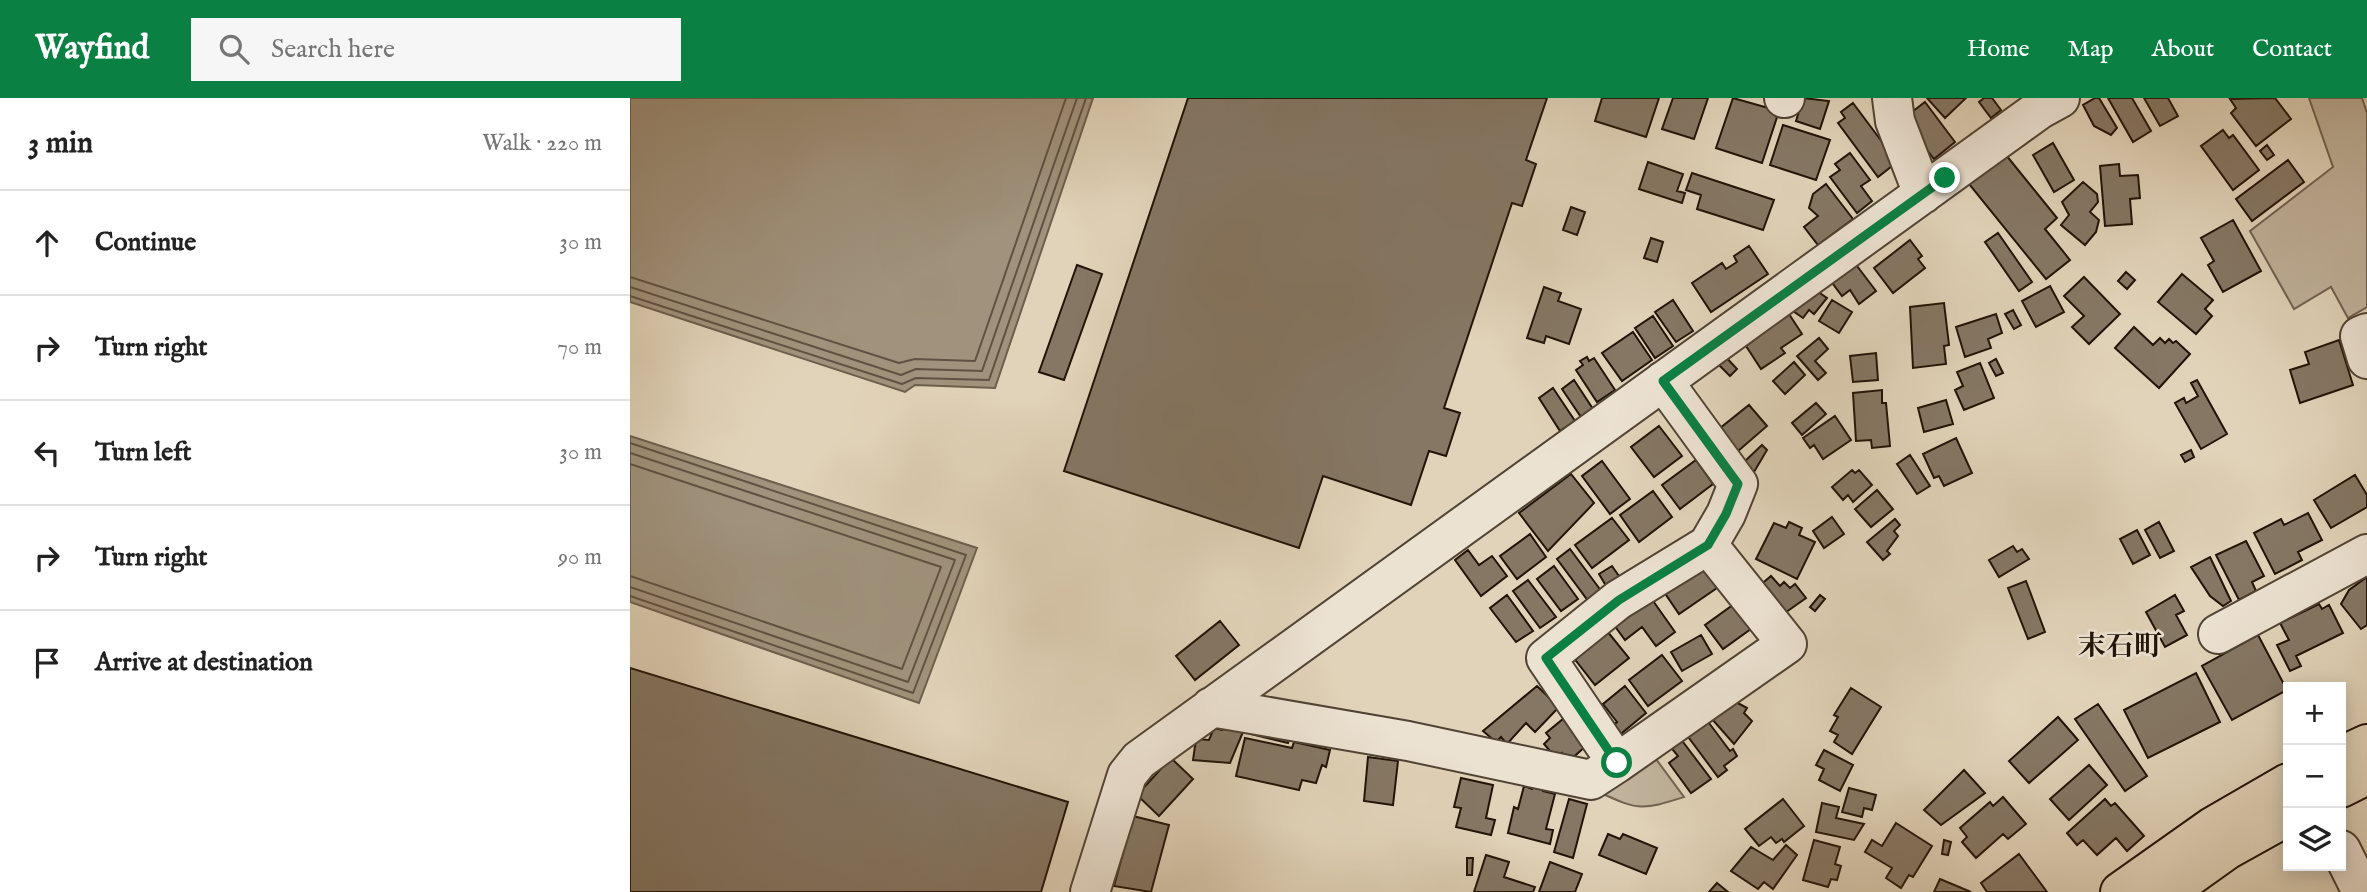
<!DOCTYPE html>
<meta charset="utf-8">
<style>
body{margin:0;font-family:"IM FELL English","Noto Serif JP",serif;background:#f6f6f6;color:#222}
.controls{position:absolute;right:21px;bottom:21px;display:grid;overflow:hidden;border-radius:0px;box-shadow:0 4px 18px #0003}
.controls button{width:63px;height:63px;display:grid;place-items:center;padding:0;border:0;border-bottom:2px solid #e0e0e0;background:#fff;color:#222;font:35px sans-serif}
.stop{position:absolute;width:21px;height:21px;margin:-16px;border:5px solid #0b8043;border-radius:50%;background:#fff}
.stop.end{background:#0b8043;border-color:#fff;box-shadow:0 2px 7px #0008}
.list{margin:0;padding:0;list-style:none}
h2{display:flex;justify-content:space-between;align-items:center;height:91px;margin:0;padding:0 28px;font-size:30px}
h2 small{font-size:23px;font-weight:400;color:#767676}
.list li{display:grid;grid-template-columns:46px 1fr auto;gap:21px;align-items:center;box-sizing:border-box;height:105px;padding:0 28px;border-top:2px solid #e0e0e0}
.list b{display:block;font-size:26px;white-space:nowrap}
.list em{font-size:23px;font-style:normal;color:#767676}
.icon{flex:none;width:38px;height:38px;fill:none;stroke:currentColor;stroke-width:2;stroke-linecap:round;stroke-linejoin:round}
.map{position:relative;flex:none;width:1737px;height:794px;overflow:hidden}
header{display:flex;align-items:center;gap:42px;box-sizing:border-box;height:98px;padding:0 35px;background:#0b8043;color:#fff}
header strong{font-size:33px}
nav{display:flex;gap:38px;margin-inline-start:auto;font-size:24px}
.search{width:490px;height:63px;background:#f6f6f6;display:flex;align-items:center;gap:18px;box-sizing:border-box;padding:0 24px;border-radius:0px;color:#767676;font-size:26px}
main{display:flex}
aside{flex:1;background:#fff}
.map>svg:first-child{display:block}
</style>
<header>
<strong>Wayfind</strong>
<div class="search"><svg class="icon" aria-label="search" viewBox="0 0 24 24"><circle cx="10" cy="10" r="6"/><path d="M15 15l6 6"/></svg>Search here</div>
<nav><a>Home</a><a>Map</a><a>About</a><a>Contact</a></nav>
</header>
<main>
<aside>
<h2>3 min<small>Walk · 220 m</small></h2>
<ul class="list">
<li><svg class="icon" aria-label="ahead" viewBox="0 0 24 24"><path d="M12 20V5M6 11l6-6 6 6"/></svg><div><b>Continue</b></div><em>30 m</em></li>
<li><svg class="icon" aria-label="right" viewBox="0 0 24 24"><path d="M7 20v-9h11M14 6l5 5-5 5"/></svg><div><b>Turn right</b></div><em>70 m</em></li>
<li><svg class="icon" aria-label="left" viewBox="0 0 24 24"><path d="M17 20v-9H6M10 6l-5 5 5 5"/></svg><div><b>Turn left</b></div><em>30 m</em></li>
<li><svg class="icon" aria-label="right" viewBox="0 0 24 24"><path d="M7 20v-9h11M14 6l5 5-5 5"/></svg><div><b>Turn right</b></div><em>90 m</em></li>
<li><svg class="icon" aria-label="arrive" viewBox="0 0 24 24"><path d="M6 21V4h12l-3 4 3 4H6"/></svg><div><b>Arrive at destination</b></div></li>
</ul>
</aside>
<div class="map">
<svg width="1737" height="794" viewBox="0 0 1737 794">
<rect width="100%" height="100%" fill="#e1d3b9"/>
<filter id="stains"><feTurbulence type="fractalNoise" baseFrequency=".00286" numOctaves="4"/><feColorMatrix values="0 0 0 0 .2 0 0 0 0 .09 0 0 0 0 .02 0 0 0 .5 -.17"/></filter>
<radialGradient id="worn" r=".72"><stop offset=".6" stop-color="#630" stop-opacity="0"/><stop offset="1" stop-color="#630" stop-opacity=".3"/></radialGradient>
<!-- green -->
<path fill="#c0b29b" stroke="#706251" stroke-width="2" d="M1679,0H1732L1737,15V209L1718,220L1701,189L1664,211L1620,133L1703,69Z
M1023,657L1054,699C1012,712 1009,713 969,694Z"/>
<!-- water -->
<path fill="#a0927c" stroke="#6d5f4d" stroke-width="2" d="M0,0H463L365,290L285,287L275,294L0,204Z
M0,338L347,450L289,605L0,504Z"/>
<g fill="none" stroke-linecap="round" stroke-linejoin="round">
<!-- shore -->
<path stroke="#605242" stroke-width="2" d="M0,179L269,265L285,261L345,263L436,0
M0,189L271,277L286,271L352,273L447,0
M0,198L272,286L286,280L359,282L456,0
M0,345L336,457L283,595L0,498
M0,355L325,462L278,584L0,489
M0,366L311,469L272,571L0,478"/>
</g>
<!-- building -->
<path fill="#857764" stroke="#211307" stroke-width="2" d="M558,0H917L896,62L906,66L892,108L882,105L814,310L830,315L816,358L799,353L781,407L693,378L669,450L434,373Z
M972,0H1029L1016,39L965,23Z
M1043,0H1078L1064,41L1032,31Z
M1103,0L1149,13L1132,65L1086,50Z
M1173,0L1199,3L1190,31L1166,23Z
M1297,0H1336L1315,20Z
M1354,0H1362L1371,12L1361,20L1349,4Z
M1465,0H1469L1487,30L1481,37L1464,28L1453,7Z
M1478,0H1502L1521,33L1503,44Z
M1514,0H1538L1548,18L1530,28Z
M1645,0L1661,21L1626,48L1601,15L1606,10L1600,1Z
M1295,4L1325,44L1304,61L1273,21Z
M1223,5L1267,64L1248,79L1208,25L1215,20L1211,14Z
M1153,27L1200,42L1186,82L1140,67Z
M1593,32L1599,40L1603,37L1629,72L1603,92L1571,48Z
M1423,45L1444,82L1424,94L1403,57Z
M1637,47L1644,57L1637,62L1630,53Z
M1220,55L1240,82L1231,88L1242,103L1227,115L1200,79L1210,72L1205,66Z
M1376,57L1427,120L1415,131L1440,162L1416,181L1339,86Z
M1658,62L1674,84L1622,123L1606,101Z
M1018,64L1053,76L1047,93L1055,95L1052,105L1009,91Z
M1489,66L1490,78L1508,77L1510,100L1500,101L1502,126L1475,128L1470,68Z
M1062,75L1144,102L1133,132L1067,111L1071,97L1056,92Z
M1453,84L1467,96L1468,104L1460,114L1469,122L1466,134L1455,147L1431,127L1439,117L1432,104Z
M1196,86L1223,121L1188,147L1174,129L1188,118L1179,110L1183,96Z
M941,109L955,114L947,137L933,132Z
M1603,122L1631,173L1593,194L1578,167L1584,163L1571,140Z
M1368,135L1402,184L1389,193L1355,144Z
M1021,140L1033,144L1027,164L1014,160Z
M1280,142L1292,158L1288,161L1295,170L1263,195L1244,170Z
M1119,148L1138,176L1081,214L1062,185L1092,165L1096,171L1107,164L1104,158Z
M1224,164L1246,193L1229,206L1220,192L1212,198L1200,182Z
M447,167L472,176L434,282L409,274Z
M1496,174L1505,182L1497,191L1488,183Z
M1552,176L1583,202L1575,211L1582,218L1566,236L1528,204Z
M1454,179L1490,216L1459,246L1442,229L1454,218L1434,198Z
M1420,188L1434,214L1406,229L1392,203Z
M914,189L931,195L928,203L951,211L939,246L916,238L914,245L897,240Z
M1181,189L1197,200L1184,216L1179,212L1173,220L1163,213Z
M1043,202L1063,233L1046,244L1025,214Z
M1202,202L1222,214L1209,235L1189,223Z
M1314,205L1319,247L1314,248L1316,266L1283,270L1280,209Z
M1383,212L1391,227L1384,231L1375,216Z
M1157,213L1172,236L1151,250L1155,255L1131,271L1116,248L1124,242L1121,237Z
M1366,216L1372,235L1358,241L1361,250L1335,259L1326,229Z
M1023,218L1043,248L1025,260L1005,230Z
M1504,229L1523,247L1530,240L1535,245L1539,241L1543,245L1546,243L1560,256L1529,290L1485,250Z
M1003,234L1022,262L992,283L972,255Z
M1189,240L1198,251L1185,263L1196,275L1188,282L1167,258Z
M1709,242L1723,287L1670,305L1660,272L1679,266L1675,254Z
M1246,255L1248,282L1223,284L1220,258Z
M1094,257L1107,271L1100,278L1086,264Z
M957,259L959,263L964,260L985,292L967,304L946,272L953,267L950,263Z
M1366,261L1373,275L1366,278L1359,265Z
M1164,264L1175,277L1155,296L1143,283Z
M1350,265L1364,300L1334,312L1325,292L1333,288L1327,274Z
M944,282L963,311L951,319L932,291Z
M1567,282L1597,336L1571,351L1545,305L1554,300L1556,305L1568,298L1561,285Z
M923,290L945,323L930,333L909,300Z
M1252,292V305H1256L1260,348L1242,350L1241,342L1226,343L1223,295Z
M1316,302L1323,326L1294,334L1288,310Z
M1186,305L1196,316L1172,337L1162,325Z
M1119,307L1137,328L1108,353L1089,331Z
M1205,318L1221,342L1193,361L1184,347L1180,350L1173,340Z
M1029,328L1052,358L1024,379L1001,349Z
M1326,340L1342,375L1314,388L1309,378L1304,380L1293,356Z
M1132,347L1137,352L1124,374L1113,365Z
M1561,352L1564,359L1555,364L1551,357Z
M1280,357L1300,388L1287,396L1267,366Z
M1066,362L1083,386L1050,411L1032,387Z
M972,363L1000,401L980,416L952,378Z
M1222,372L1225,375L1229,372L1242,387L1223,404L1218,397L1213,402L1202,389Z
M941,376L964,405L918,453L889,415Z
M1725,377L1737,397V409L1701,430L1684,402Z
M1247,392L1263,411L1241,429L1225,411Z
M1023,393L1042,419L1009,444L990,417Z
M1678,415L1692,442L1668,454L1672,462L1645,476L1624,435L1651,421L1654,427Z
M1202,419L1214,436L1194,450L1183,433Z
M982,420L999,442L962,470L945,447Z
M1265,421L1270,427L1264,433L1268,438L1257,453L1260,456L1253,462L1237,444Z
M1159,424L1172,430L1169,437L1185,444L1167,481L1126,461L1144,425L1156,430Z
M1529,424L1544,453L1530,460L1515,432Z
M1507,432L1520,457L1503,466L1490,441Z
M900,436L916,459L887,481L870,458Z
M1616,443L1634,478L1622,484L1626,493L1609,502L1586,457Z
M1383,448L1387,454L1392,451L1399,461L1369,479L1359,462Z
M940,451L972,494L959,504L927,461Z
M838,452L849,467L862,458L877,478L851,498L825,462Z
M1580,459L1601,503L1593,508L1580,498L1561,469Z
M1071,465L1087,490L1049,516L1032,491Z
M924,468L948,501L931,513L907,481Z
M982,468L991,481L978,491L969,476Z
M1141,478L1150,488L1154,484L1160,490L1165,486L1176,500L1152,517L1128,489Z
M1737,479V527L1731,531L1711,506L1719,492Z
M898,482L926,519L910,530L883,493Z
M1396,483L1415,534L1398,541L1378,490Z
M877,497L903,533L886,544L860,510Z
M1190,497L1195,501L1185,513L1180,509Z
M1545,497L1554,513L1546,517L1557,537L1535,549L1516,514Z
M1021,500L1045,534L1026,548L1012,529L995,542L984,527Z
M1107,504L1125,528L1093,551L1075,527Z
M1689,506L1692,511L1699,507L1713,535L1666,558L1671,568L1660,573L1647,547L1659,542L1650,525Z
M590,523L609,547L565,582L546,558Z
M977,533L999,560L965,587L943,559Z
M1071,537L1082,556L1052,573L1041,554Z
M1628,537L1657,592L1602,622L1572,568Z
M1032,557L1052,583L1018,608L999,582Z
M0,570L438,704L411,794H0Z
M1566,575L1590,624L1518,660L1494,612Z
M907,588L929,609L905,634L896,625L877,646L871,639L866,644L853,633Z
M995,588L1016,615L992,635L994,638L990,642L980,630L987,624L973,606Z
M1221,590L1251,609L1222,656L1204,644L1208,637L1200,633L1208,619L1204,617Z
M1104,603L1117,610L1114,615L1122,623L1104,646L1082,621Z
M1468,606L1517,678L1495,693L1445,621Z
M1428,619L1448,642L1399,685L1379,663Z
M933,621L956,648L939,663L932,655L926,660L914,646L920,640L916,635Z
M1076,621L1100,653L1103,651L1107,658L1094,668L1097,672L1088,679L1056,636Z
M623,627L660,636L658,645L621,636Z
M597,628L613,634L600,665L563,662L566,641L579,642L584,630L592,632Z
M615,640L662,650L664,644L700,652L696,669L692,667L686,685L672,682L669,692L606,678Z
M1050,640L1081,681L1061,695L1039,665L1048,658L1039,647Z
M1194,652L1223,667L1210,693L1189,682L1194,671L1186,667Z
M738,659L768,663L763,707L734,703Z
M541,660L563,681L529,718L507,697Z
M1459,667L1477,687L1439,722L1420,701Z
M1334,672L1355,695L1311,727L1294,712Z
M831,680L863,687L856,720L865,722L861,737L826,729L831,710L824,709Z
M905,681L915,684L913,693L925,696L916,731L923,732L920,746L878,735L884,709L888,711L894,688L902,691Z
M1219,690L1246,697L1242,712L1234,710L1232,719L1212,714Z
M1373,699L1396,726L1378,741L1373,736L1346,760L1332,744L1337,739L1330,730L1360,704L1363,708Z
M939,701L957,706L943,760L924,754Z
M1153,701L1174,728L1154,744L1152,741L1146,745L1141,739L1129,748L1115,731Z
M1475,701L1481,708L1485,705L1514,738L1497,753L1486,740L1467,757L1453,742L1447,747L1437,735Z
M1192,705L1209,709L1206,720L1234,726L1224,742L1186,734Z
M503,718L539,727L521,794L484,788Z
M1266,725L1302,748L1283,779L1279,777L1271,790L1256,780L1262,770L1235,754L1242,742L1252,748Z
M978,736L990,741L993,736L1027,750L1016,776L969,757Z
M1184,742L1210,749L1205,766L1211,768L1207,782L1201,781L1198,789L1173,782Z
M1314,742L1321,744L1318,757L1312,756Z
M1156,747L1167,757L1143,791L1134,784L1128,791L1101,773L1121,749L1143,762Z
M1389,756L1417,794H1357L1351,785Z
M856,757L879,764L874,779L905,789L903,794H844Z
M837,760H843L842,777H837Z
M920,764L952,776L945,794H909Z
M1310,781L1341,794H1304Z
M1087,785L1098,794H1079Z"/>
<g fill="none" stroke-linecap="round" stroke-linejoin="round">
<!-- minor casing -->
<g stroke="#514334" stroke-width="42">
<path id="minor" d="M1154,0H1155
M1262,0L1265,23L1293,96
M1737,235L1730,238L1737,261
M1033,283L1108,386L1096,416L1078,447L988,502L916,560L987,665L1157,546L1078,447
M1588,536L1737,456
M581,609L778,643L961,682L987,665
M1711,752L1732,794
M460,794L497,677L509,662L1410,11L1430,0"/>
</g>
<!-- major casing -->
<g stroke="#211307" stroke-width="42">
<path id="major" d="M1711,658L1737,646
M1711,690L1737,677
M1490,794L1582,729L1658,685
M1538,794L1597,752L1658,718"/>
</g>
<!-- minor -->
<use href="#minor" stroke="#ece2d2" stroke-width="38"/>
<!-- major -->
<use href="#major" stroke="#e1d3b9" stroke-width="38"/>
</g>
<g fill="none" stroke-linecap="round" stroke-linejoin="round">
<!-- route -->
<path stroke="#0b8043" stroke-width="9" d="M987,665L916,560L989,502L1078,447L1096,416L1108,386L1033,283L1315,80"/>
</g>
<g text-anchor="middle" stroke-width="5" stroke-linejoin="round" paint-order="stroke">
<!-- quarter labels -->
<g font-size="28" font-weight="bold" fill="#211307" stroke="#ece2d2">
<text x="1490" y="557">末石町</text>
</g>
</g>
<rect width="100%" height="100%" filter="url(#stains)"/>
<rect width="100%" height="100%" fill="url(#worn)"/>
</svg>
<div class="controls">
<button>+</button>
<button>−</button>
<button><svg class="icon" aria-label="layers" viewBox="0 0 24 24"><path d="M12 4l9 5-9 5-9-5zM3 14l9 5 9-5"/></svg></button>
</div>
<div class="stop" style="left:987px;top:665px"></div>
<div class="stop end" style="left:1315px;top:80px"></div>
</div>
</main>
